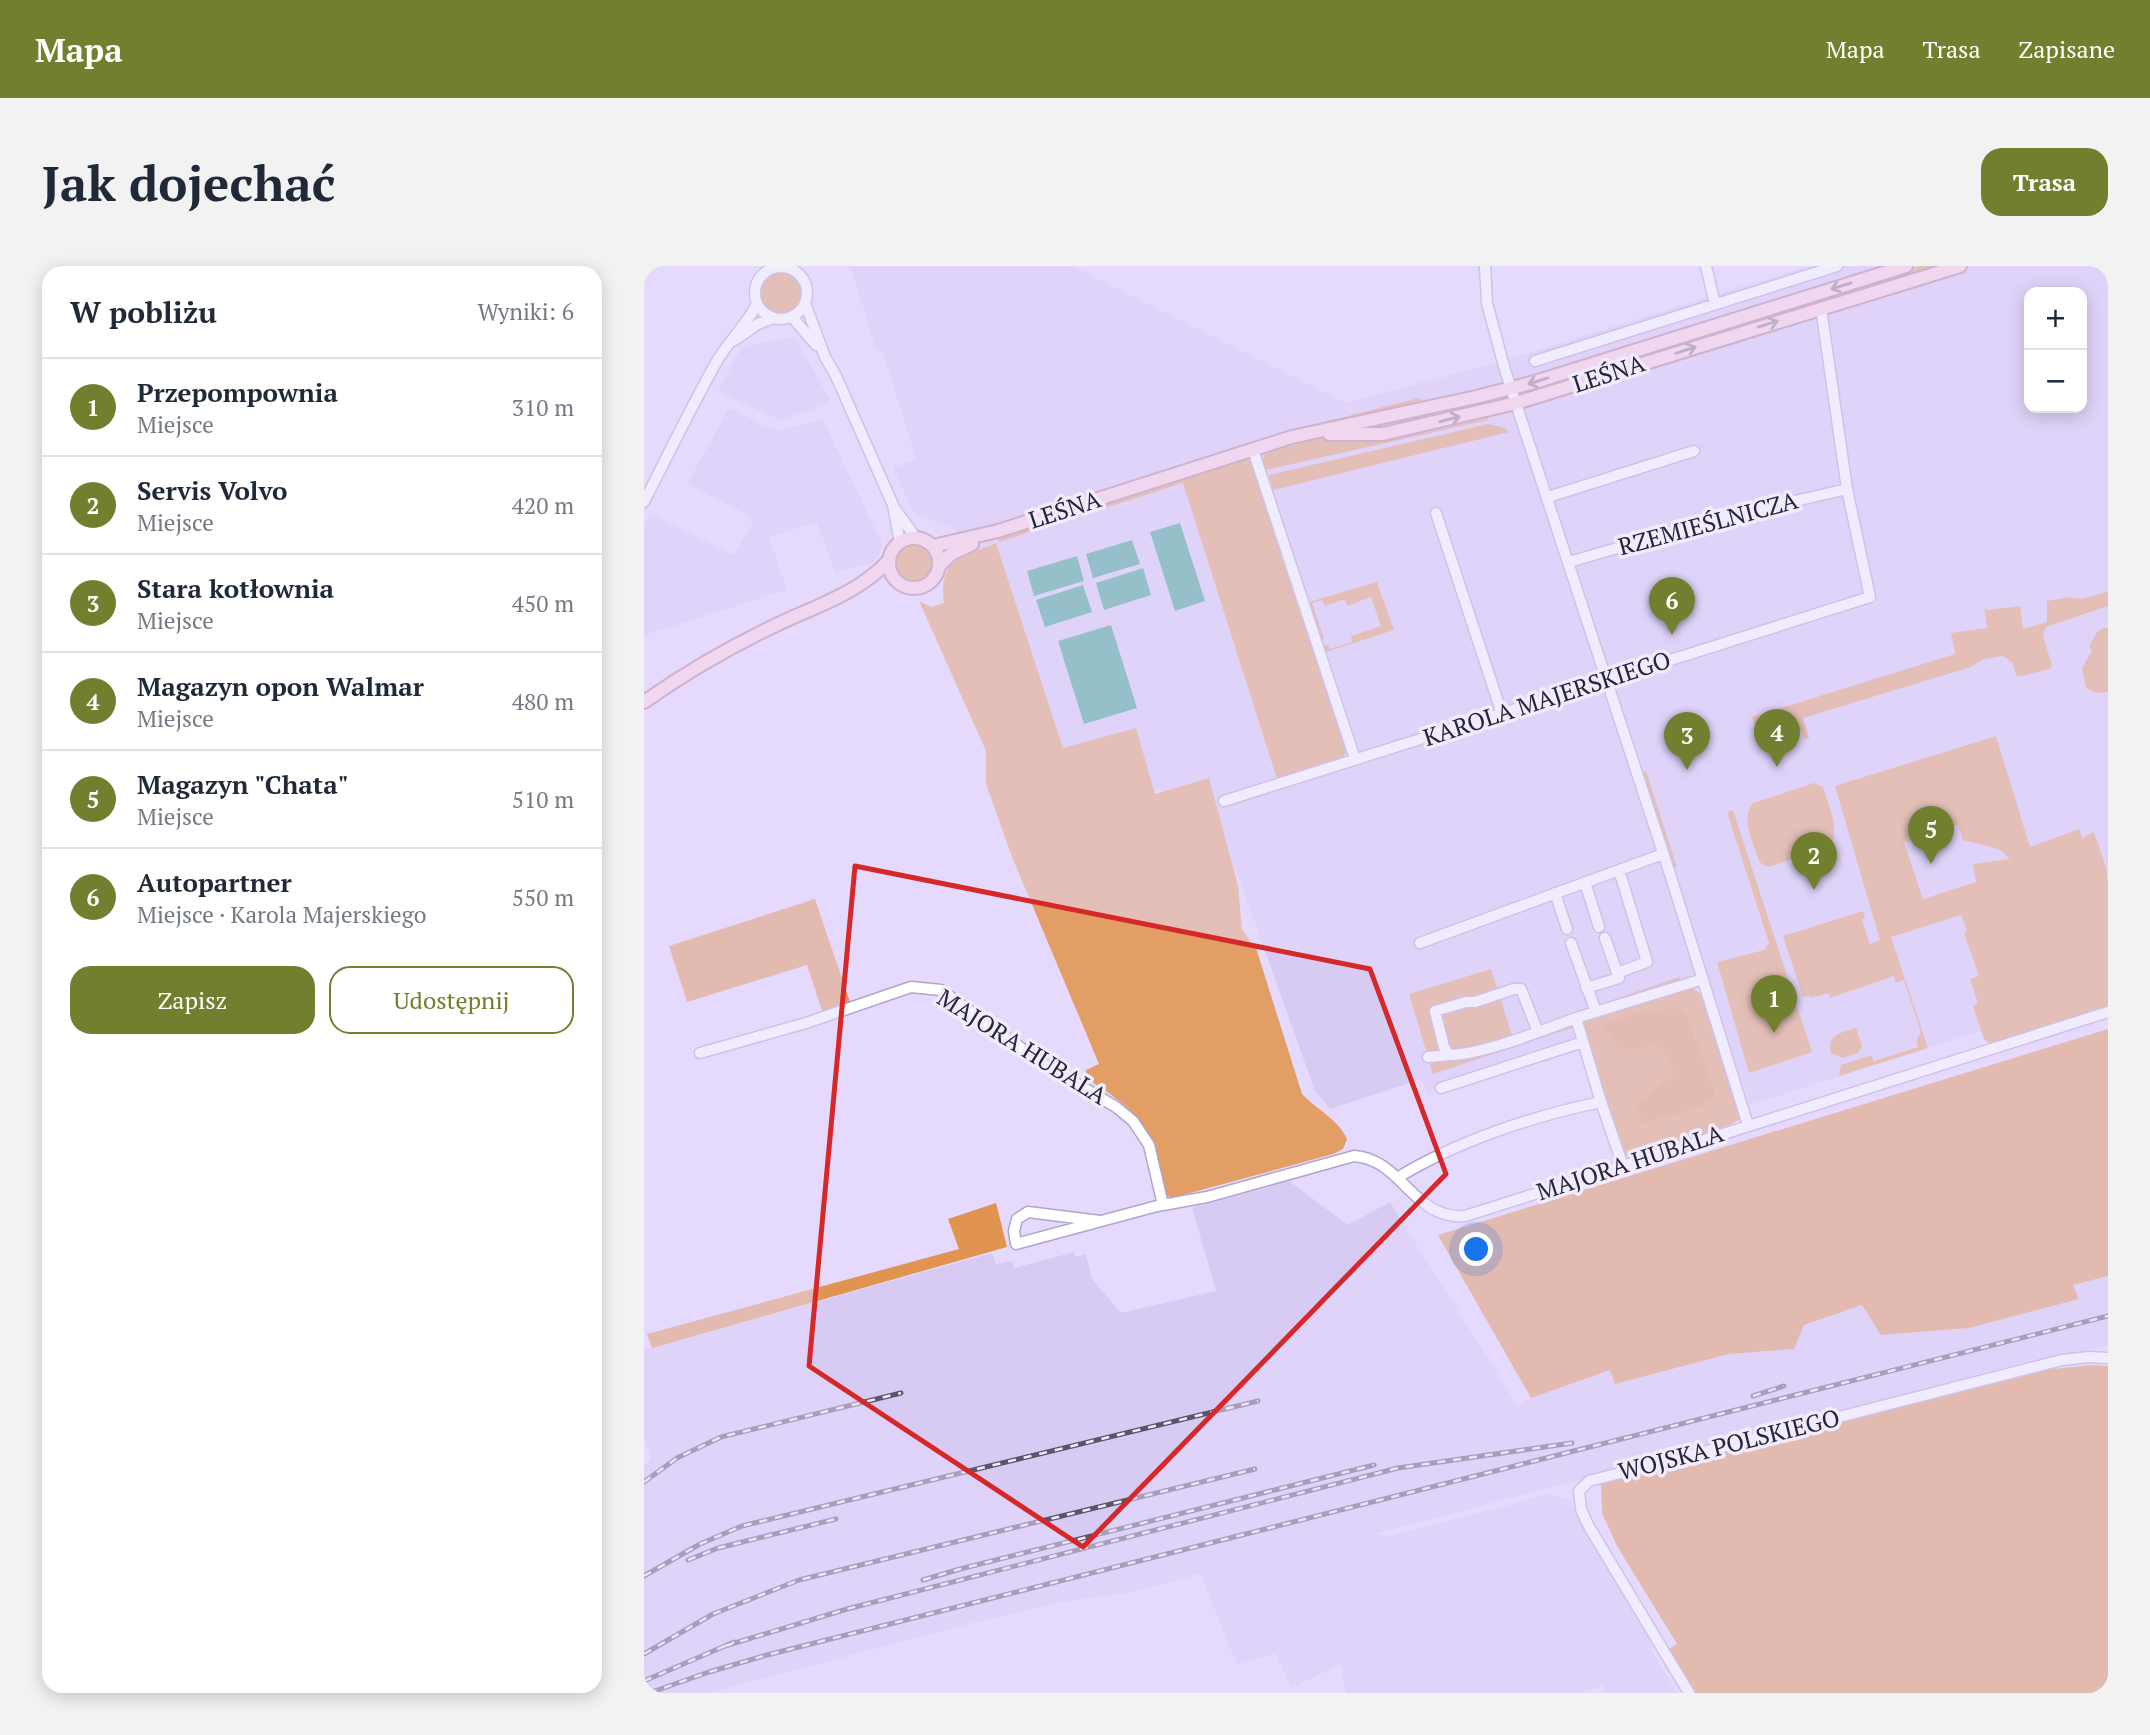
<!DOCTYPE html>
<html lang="pl">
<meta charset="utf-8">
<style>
body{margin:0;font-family:"PT Serif",serif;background:#f2f2f3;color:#1f2937}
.controls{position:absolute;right:21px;top:21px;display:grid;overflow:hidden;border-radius:14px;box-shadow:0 4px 18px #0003}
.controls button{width:63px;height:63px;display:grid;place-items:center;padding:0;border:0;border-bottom:2px solid #e0e1e3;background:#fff;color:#1f2937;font:35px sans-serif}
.you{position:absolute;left:833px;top:984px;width:24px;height:24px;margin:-18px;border:5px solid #fff;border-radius:50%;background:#1a73e8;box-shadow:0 0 0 10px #1a73e833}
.badge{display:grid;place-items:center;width:46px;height:46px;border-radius:50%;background:#70802f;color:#fff;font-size:23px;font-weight:700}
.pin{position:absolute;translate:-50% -58px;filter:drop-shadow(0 2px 4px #0008)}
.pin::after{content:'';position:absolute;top:37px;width:24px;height:21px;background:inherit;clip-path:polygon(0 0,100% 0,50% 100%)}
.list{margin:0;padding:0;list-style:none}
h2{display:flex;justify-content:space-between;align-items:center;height:91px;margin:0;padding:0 28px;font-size:30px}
h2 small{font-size:23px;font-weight:400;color:#747a83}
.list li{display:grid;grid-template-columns:46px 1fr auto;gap:21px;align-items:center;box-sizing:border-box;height:98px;padding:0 28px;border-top:2px solid #e0e1e3}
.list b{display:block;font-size:26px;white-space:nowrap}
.list p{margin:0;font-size:23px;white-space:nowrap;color:#747a83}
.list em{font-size:23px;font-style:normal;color:#747a83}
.actions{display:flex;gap:14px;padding:21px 28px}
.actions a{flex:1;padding:16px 0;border:2px solid #70802f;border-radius:21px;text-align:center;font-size:24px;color:#70802f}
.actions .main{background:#70802f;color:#fff}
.map{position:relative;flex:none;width:1464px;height:1427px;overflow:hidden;border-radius:21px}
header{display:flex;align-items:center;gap:42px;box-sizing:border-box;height:98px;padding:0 35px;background:#70802f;color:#fff}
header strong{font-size:33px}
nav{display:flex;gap:38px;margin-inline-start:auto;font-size:24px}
.intro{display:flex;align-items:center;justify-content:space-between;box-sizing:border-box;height:168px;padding:0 42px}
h1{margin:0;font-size:49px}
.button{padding:18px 32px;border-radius:21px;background:#70802f;color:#fff;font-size:24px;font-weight:700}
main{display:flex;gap:42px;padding:0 42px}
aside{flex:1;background:#fff;border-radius:21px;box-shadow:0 4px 18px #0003}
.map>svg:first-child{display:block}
</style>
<header>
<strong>Mapa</strong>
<nav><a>Mapa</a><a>Trasa</a><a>Zapisane</a></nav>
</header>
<div class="intro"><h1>Jak dojechać</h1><a class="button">Trasa</a></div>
<main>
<aside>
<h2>W pobliżu<small>Wyniki: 6</small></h2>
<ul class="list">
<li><span class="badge">1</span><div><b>Przepompownia</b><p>Miejsce</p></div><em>310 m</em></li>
<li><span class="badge">2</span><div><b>Servis Volvo</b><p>Miejsce</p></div><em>420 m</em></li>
<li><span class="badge">3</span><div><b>Stara kotłownia</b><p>Miejsce</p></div><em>450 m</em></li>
<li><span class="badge">4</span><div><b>Magazyn opon Walmar</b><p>Miejsce</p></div><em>480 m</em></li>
<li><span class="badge">5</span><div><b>Magazyn &quot;Chata&quot;</b><p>Miejsce</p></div><em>510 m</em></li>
<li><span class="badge">6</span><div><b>Autopartner</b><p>Miejsce · Karola Majerskiego</p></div><em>550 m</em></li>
</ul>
<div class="actions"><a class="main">Zapisz</a><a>Udostępnij</a></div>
</aside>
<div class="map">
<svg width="1464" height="1427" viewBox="0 0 1464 1427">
<rect width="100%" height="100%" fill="#e5dafe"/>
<!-- built -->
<path fill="#d8cbf3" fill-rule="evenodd" d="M206,0H427L701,137L852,97L1164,0H1464V724L1106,839L1066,719L933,762L939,780L783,829L778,813L686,843L671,825L566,531L403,507L310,263L270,247L249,202L272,193L238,84L233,85ZM1385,26H1438V142H1385Z
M150,71L187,135L138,155L74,126L98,80Z
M85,142L123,160L139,164L179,153L239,280L230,296L191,307L173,256L125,271L143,324L0,369V259L6,247L90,289L111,253L43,218Z
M645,915L704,959L746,936L880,1150L874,1139L887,1132L966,1104L972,1118L1085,1088L1150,1083L1160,1059L1218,1039L1237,1069L1325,1062L1435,1033L1428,1019L1464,1010V1080L1371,1099L734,1267L743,1271L906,1228L924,1233L1002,1364L1008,1385L1033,1427H962L959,1419L936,1427H702L697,1398L647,1422L632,1387L593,1399L558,1312V1307L489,1326L418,1336L324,1358L64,1427H0V1199L7,1193L0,1170V1084L348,987L352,998L368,995L370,1002L430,986L432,991L442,988L448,1013L477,1047L572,1025L548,942Z"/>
<!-- green -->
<path fill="#e39e65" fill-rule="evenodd" d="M1276,0H1299L1094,62L898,124L897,122L960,102L1000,85Z
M111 27a26 26 0 1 1 52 0a26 26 0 1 1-52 0Z
M775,132L779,136C758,144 700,159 680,156Z
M844,152V154L621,204C619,196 617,191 624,185L681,171L739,173L784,166Z
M844,158L861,162L865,166L629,224L625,209Z
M602,192L609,197L704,483L698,493L633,513L539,217L355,276L352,271Z
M352,277L419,482L492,462L511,528L565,512L594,619L598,663L613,685L658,828C672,843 695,854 703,873L699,883L689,888L528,932L522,929C518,912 515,892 508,876C497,846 466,828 441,811L442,804L455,798L368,591L342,518V485L275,335L287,341L300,337C294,293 317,292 352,277Z
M251 297a20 20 0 1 1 40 0a20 20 0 1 1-40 0Z
M733,316L750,364L682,386L680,381L683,378L686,383L708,376L707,370L737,360L727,331L703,340L701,333L681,340L678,334L668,337L680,373L678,374L665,336Z
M1464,326V340L1402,361L1399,369L1408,400L1406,403L1373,411L1368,396L1359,390L1340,393L1327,401L1159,452L1165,472L1160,474L1157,464L1143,469L1139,459L1113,467L1108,451L1311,388L1307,367L1343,362L1340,341L1343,344L1376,340L1379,363L1403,356V335L1426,331C1439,336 1451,328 1464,326Z
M1460,362H1464V426L1452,427L1442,422L1438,402L1448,385L1445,380L1453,366Z
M1352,470L1386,581L1435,563L1438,572L1450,566L1462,601L1464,619V741L1350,778L1344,777L1340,773L1329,740L1334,737L1326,713L1335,710L1320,667L1323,664L1317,649L1247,671L1284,782L1195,810L1197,799L1227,789L1230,795L1274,781L1272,775L1277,766L1260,714L1252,717L1250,710L1186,732L1184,727L1167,732L1166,730L1159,731L1139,670L1219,645L1221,652L1218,654L1226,678L1236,674L1191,520ZM1314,559L1319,574L1355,583L1366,593L1329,598L1332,616L1279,633L1260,576Z
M1002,505L1033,601L1028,600L998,509Z
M1170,517L1179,521C1184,538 1197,563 1186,580L1125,601L1119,599L1115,595C1109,576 1096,554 1109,537Z
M1089,544L1168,786L1105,807L1073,696L1120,684L1125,677L1083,546Z
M847,703L868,769L1035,711L1039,724L1047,721L1056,727L1098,852L1086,859L989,892L979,888L940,758L789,808L765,728Z
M1212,762L1218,780L1214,787L1198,792L1187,787C1183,768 1196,767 1212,762Z"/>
<!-- forest -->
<path fill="#e19350" d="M171,633L207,739L178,745L163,699L43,736L25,680Z
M1033,742L1043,749L1072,831L1055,840L999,858L991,838L1031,808L1020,785L1013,780L976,784L957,759L1001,745Z
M1464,763V1010L1429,1019L1435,1033L1325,1062L1237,1069L1218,1039L1160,1059L1150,1083L1085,1088L971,1118L966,1104L887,1132L794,969Z
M352,937L363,981L8,1082L3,1068L315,983L304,953Z
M1449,1099L1464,1100V1427H1047L1022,1385L1033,1378L973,1280L958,1247L957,1218L1408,1103Z"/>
<!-- water -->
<path fill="#349f8d" d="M536,257L561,335L531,345L506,266Z
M488,274L496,298L449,312L442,288Z
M433,290L440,315L390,330L383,305Z
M499,302L507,329L460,344L452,317Z
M439,319L448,346L401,361L392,334Z
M467,359L493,442L440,458L414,375Z"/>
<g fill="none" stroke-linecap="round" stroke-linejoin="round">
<!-- minor casing -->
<g stroke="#b1a4ce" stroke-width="13">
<path id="minor" d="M841,0L843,37L861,104L1026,608L1104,859
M1062,0L1071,38
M111 27a26 26 0 1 1 52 0a26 26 0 1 1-52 0Z
M161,37L181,91L192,110L249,239L256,277
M148,51L172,79
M91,74L114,58L129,52
M891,95L1193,0
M609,184L711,493
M904,231L1050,185
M0,236C24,189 47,141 73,95C85,74 104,58 113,37
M249,240L272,272
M792,247L858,448
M925,296L1074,253L1203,223
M580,535L1226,331L1203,223L1177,42
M941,616L955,661
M911,627L923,663
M776,677L1019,588
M927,677L952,746
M973,707L1003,696L975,604
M942,722L975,712L961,672
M932,752L1059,713
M56,787L162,757L267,721L297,724L398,797L472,841L489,855L505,879L519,939
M784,791L805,789
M797,822L939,776
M957,836L979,900
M753,912C813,875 889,850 957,836L932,752C899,764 838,789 805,789L800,781L791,745L822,736H831L870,723H877L894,766
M456,955L384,946L373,953L370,965L372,978L513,940L563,931L710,890C758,893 769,954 821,950L1464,746
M1045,1427L944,1259L937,1243L935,1225L945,1215L1418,1094L1445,1091L1464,1092"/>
</g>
<!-- major casing -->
<g stroke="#b28094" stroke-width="16">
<path id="major" d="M685,168H739L872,137L1316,0
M245 297a25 25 0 1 1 50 0a25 25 0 1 1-50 0Z
M289,280L354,265L648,171L832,131L891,116L1262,0
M295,300L307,288L328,278
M0,436C41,407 84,382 130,360C169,341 216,327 245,294"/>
</g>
<!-- minor -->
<use href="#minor" stroke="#fff" stroke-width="10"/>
<!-- major -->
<use href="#major" stroke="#fdd0dd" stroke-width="12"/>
<!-- rail casing -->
<g stroke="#5b546a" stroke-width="5">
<path id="rail" d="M1109,1130L1140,1120
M0,1216L33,1192L77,1171L257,1127
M44,1294L74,1282L192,1253
M0,1310L56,1278L98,1260L614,1135
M279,1314L316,1303L730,1199
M81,1380L203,1343L754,1202L928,1177
M0,1388L69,1348L155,1314L611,1203
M0,1415L90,1376
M5,1427L65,1406L123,1389L1464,1050"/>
</g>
<!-- rail -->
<use href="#rail" stroke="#f0ebfd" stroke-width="2.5" stroke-dasharray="8" stroke-linecap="butt"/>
</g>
<!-- one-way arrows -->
<defs><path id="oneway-shaft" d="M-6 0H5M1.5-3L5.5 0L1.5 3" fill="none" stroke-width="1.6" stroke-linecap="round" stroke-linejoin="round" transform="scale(1.75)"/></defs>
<g stroke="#937a89">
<use href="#oneway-shaft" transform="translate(1197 20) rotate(163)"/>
<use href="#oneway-shaft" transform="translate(1124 58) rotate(-17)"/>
<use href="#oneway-shaft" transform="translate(1042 84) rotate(-18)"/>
<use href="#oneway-shaft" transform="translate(894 115) rotate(163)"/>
<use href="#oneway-shaft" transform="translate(806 153) rotate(-14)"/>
</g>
<!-- marked area -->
<path d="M0 0H1464V1427H0ZM211,600L726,703L802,908L439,1281L165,1100Z" fill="#e5dafe" fill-opacity=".55" fill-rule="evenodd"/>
<path fill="none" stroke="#d62828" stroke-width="5" stroke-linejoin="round" d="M211,600L726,703L802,908L439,1281L165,1100Z"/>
<g text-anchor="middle" stroke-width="7" stroke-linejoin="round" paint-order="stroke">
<!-- street labels -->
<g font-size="24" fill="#292435" stroke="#f0ebfd">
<text transform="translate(965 108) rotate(-18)" y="8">LEŚNA</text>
<text transform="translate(421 244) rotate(-18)" y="8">LEŚNA</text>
<text transform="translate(1064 258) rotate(-15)" y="8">RZEMIEŚLNICZA</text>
<text transform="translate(903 433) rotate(-18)" y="8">KAROLA MAJERSKIEGO</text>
<text transform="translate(378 781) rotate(32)" y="8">MAJORA HUBALA</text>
<text transform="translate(986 897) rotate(-18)" y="8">MAJORA HUBALA</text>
<text transform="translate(1085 1179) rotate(-14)" y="8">WOJSKA POLSKIEGO</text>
</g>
</g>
</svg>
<div class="controls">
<button>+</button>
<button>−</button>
</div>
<div class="you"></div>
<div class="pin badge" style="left:1130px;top:767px">1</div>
<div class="pin badge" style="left:1170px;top:624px">2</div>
<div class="pin badge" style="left:1043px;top:504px">3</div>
<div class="pin badge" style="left:1133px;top:501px">4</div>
<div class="pin badge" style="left:1287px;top:598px">5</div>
<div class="pin badge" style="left:1028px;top:369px">6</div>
</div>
</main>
